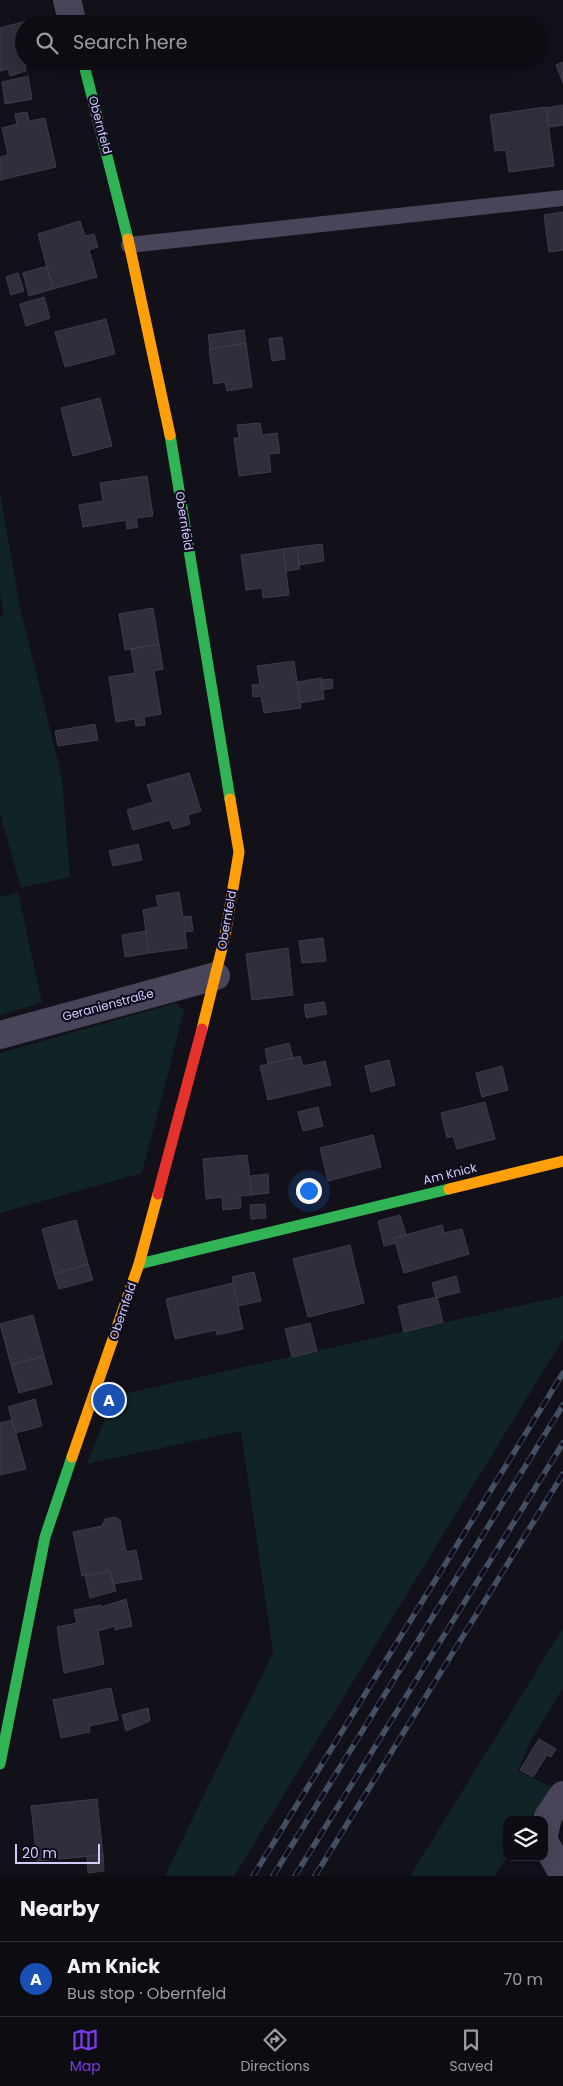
<!DOCTYPE html>
<meta charset="utf-8">
<style>
body{margin:0;font-family:Poppins,sans-serif;background:#17151c;color:#f1f3f6}
.controls{position:absolute;right:15px;bottom:15px;display:grid;overflow:hidden;border-radius:10px;box-shadow:0 5px 20px #0002}
.controls button{width:45px;height:45px;display:grid;place-items:center;padding:0;border:0;border-bottom:1px solid #2e2c33;background:#0e0c13;color:#f1f3f6;font:25px sans-serif}
.scale{position:absolute;left:15px;bottom:12px;width:85px;box-sizing:border-box;padding-left:5px;border:2px solid #d4cbfd;border-top:0;font-size:14px;line-height:18px;white-space:nowrap;color:#d4cbfd;-webkit-text-stroke:4px #100c1d;paint-order:stroke}
.you{position:absolute;left:308px;top:1190px;width:18px;height:18px;margin:-12px;border:4px solid #fff;border-radius:50%;background:#1a73e8;box-shadow:0 0 0 8px #1a73e833}
.badge{display:grid;place-items:center;width:32px;height:32px;border-radius:50%;background:#7c3aed;color:#fff;font-size:16px;font-weight:700}
.pin{position:absolute;translate:-50% -50%;border:2px solid #fff;box-shadow:0 1px 5px #0006}
.list{margin:0;padding:0;list-style:none}
h2{display:flex;justify-content:space-between;align-items:center;height:65px;margin:0;padding:0 20px;font-size:21px}
h2 small{font-size:16px;font-weight:400;color:#9b9ba0}
.list li{display:grid;grid-template-columns:32px 1fr auto;gap:15px;align-items:center;box-sizing:border-box;height:75px;padding:0 20px;border-top:1px solid #2e2c33}
.list b{display:block;font-size:19px;white-space:nowrap}
.list p{margin:0;font-size:16px;white-space:nowrap;color:#9b9ba0}
.list em{font-size:16px;font-style:normal;color:#9b9ba0}
.icon{flex:none;width:28px;height:28px;fill:none;stroke:currentColor;stroke-width:2;stroke-linecap:round;stroke-linejoin:round}
.map{position:relative;flex:none;width:563px;height:1876px;overflow:hidden}
.search{position:absolute;background:#0e0c13;box-shadow:0 5px 20px #0002;left:15px;right:15px;top:15px;height:55px;display:flex;align-items:center;gap:12px;box-sizing:border-box;padding:0 18px;border-radius:28px;color:#9b9ba0;font-size:19px}
.sheet{height:140px;background:#0e0c13}
nav{display:flex;justify-content:space-around;align-items:center;box-sizing:border-box;height:70px;border-top:1px solid #2e2c33;background:#0e0c13;font-size:14px;color:#9b9ba0}
nav a{display:grid;justify-items:center;gap:2px}
nav .on{color:#7c3aed}
.map>svg:first-child{display:block}
</style>
<div class="map">
<svg width="563" height="1876" viewBox="0 0 563 1876">
<rect width="100%" height="100%" fill="#121019"/>
<!-- green -->
<path fill="#102325" d="M0,493L21,612L62,778L70,877L21,888L0,813V617L4,616L0,593Z
M18,892L42,1003L0,1015V897Z
M176,1003L184,1011L142,1173L0,1213V1053Z
M563,1296V1339L234,1876H165L273,1652L241,1431L87,1464L114,1396Z
M563,1628V1688L529,1744L518,1771L552,1787L531,1820H507V1857L494,1876H410Z"/>
<!-- building -->
<path fill="#302e3c" stroke="#3f3a4d" d="M26,21L27,24H24V61H36L25,64L26,71L10,76L8,69L0,71V28Z
M563,62V83L556,65Z
M28,76L32,99L5,104L2,82Z
M563,105V125L549,127L546,108Z
M546,107L554,166L509,172L506,150L495,151L490,115Z
M27,112L29,121L45,118L56,167L0,180V157L8,155L2,128L17,124L15,114Z
M563,212V250L549,252L544,215Z
M80,221L85,236L94,234L98,247L89,250L97,277L53,289L38,234Z
M47,266L53,289L29,296L23,273Z
M18,273L24,291L11,295L6,277Z
M44,297L50,318L26,326L20,304Z
M106,319L115,354L65,367L55,332Z
M244,330L246,343L210,349L208,335Z
M282,337L285,359L272,361L269,339Z
M246,343L252,387L227,391L225,382L214,384L209,349Z
M100,398L112,446L73,456L61,408Z
M260,423L262,435L277,433L280,453L269,454L271,472L239,476L234,438H239L237,425Z
M147,476L153,516L136,518L138,527L127,529L126,520L83,527L79,505L103,501L100,483Z
M322,544L324,561L299,565L297,547Z
M297,547L300,569L286,571L283,549Z
M283,549L289,595L263,598L262,588L246,590L241,555Z
M153,608L159,644L125,650L119,614Z
M159,644L163,669L154,671L161,714L144,717L145,725L136,726L135,719L116,722L109,677L135,673L131,649Z
M294,661L301,708L264,713L261,696L253,697L252,685L260,684L257,666Z
M321,678L324,699L300,703L297,682Z
M332,679L333,688L322,690L321,680Z
M95,724L98,740L58,746L55,731Z
M189,773L201,811L188,815L190,824L173,829L170,820L133,830L127,810L153,802L147,785Z
M138,844L142,860L113,866L109,851Z
M179,892L183,917L191,916L193,931L185,932L187,948L149,953L143,910L158,907L156,896Z
M146,931L149,953L125,957L122,935Z
M323,938L326,961L302,963L299,941Z
M288,948L293,995L252,1000L246,954Z
M324,1002L327,1014L306,1018L304,1005Z
M289,1043L293,1058L268,1064L265,1049Z
M300,1056L303,1066L325,1061L331,1085L268,1100L260,1066Z
M389,1060L395,1085L371,1092L365,1066Z
M502,1066L508,1090L482,1097L476,1073Z
M485,1102L495,1139L457,1149L453,1136L447,1138L441,1113Z
M318,1107L323,1126L303,1131L298,1112Z
M373,1135L381,1167L328,1181L320,1148Z
M247,1155L252,1195L240,1196L241,1208L223,1210L222,1197L206,1199L203,1159Z
M268,1174L269,1193L252,1195L250,1176Z
M265,1204L266,1218L251,1219L250,1205Z
M400,1215L406,1235L394,1238L396,1243L384,1246L378,1221Z
M76,1220L88,1264L54,1274L42,1229Z
M442,1225L444,1233L462,1229L469,1254L404,1273L394,1238Z
M350,1245L364,1303L308,1317L293,1259Z
M88,1264L93,1280L59,1289L54,1274Z
M254,1272L261,1301L238,1306L232,1277Z
M456,1276L460,1292L436,1298L432,1283Z
M233,1283L243,1329L217,1335L216,1330L175,1339L166,1299Z
M437,1297L443,1322L404,1332L398,1306Z
M33,1315L44,1356L11,1365L0,1324Z
M310,1323L317,1351L292,1357L285,1329Z
M44,1356L52,1384L19,1393L11,1365Z
M35,1399L42,1426L16,1433L8,1407Z
M12,1420L26,1469L0,1475V1423Z
M115,1517L120,1520L126,1552L136,1550L142,1579L113,1584L110,1571L82,1576L73,1532L102,1526L105,1519Z
M110,1571L116,1591L90,1598L85,1576Z
M126,1599L132,1626L115,1630V1626L98,1631L104,1664L64,1673L57,1627L77,1623L74,1610L101,1605L102,1607Z
M111,1688L118,1720L89,1726L90,1732L61,1738L53,1700Z
M148,1708L150,1721L126,1731L122,1715Z
M539,1739L556,1749L551,1757L547,1755L533,1777L520,1770Z
M97,1799L103,1855L37,1861L31,1806Z
M103,1855L104,1871L88,1873L87,1856Z"/>
<g fill="none" stroke-linecap="round" stroke-linejoin="round">
<!-- lane -->
<path stroke="#48455a" stroke-width="16" d="M129,245L563,198"/>
<!-- street -->
<path stroke="#48455a" stroke-width="28" d="M67,0L73,24
M0,1035L216,976
M544,1835L548,1817L563,1795
M544,1841L563,1874"/>
<!-- fast -->
<path stroke="#30b455" stroke-width="11" d="M83,61L128,239
M170,435L230,799
M139,1264L449,1189
M0,1764L45,1537L72,1457"/>
<!-- slow -->
<path stroke="#ff9f0a" stroke-width="11" d="M128,239L170,435
M202,1029L225,936L239,852L230,799
M449,1189L563,1161
M72,1457L139,1264L158,1194"/>
<!-- jam -->
<path stroke="#e5322d" stroke-width="11" d="M158,1194L202,1029"/>
<!-- rail casing -->
<g stroke="#415162" stroke-width="5.5">
<path id="rail" d="M253,1876L563,1373
M273,1876L563,1405
M295,1876L563,1443
M315,1876L563,1474"/>
</g>
<!-- rail -->
<use href="#rail" stroke="#100c1d" stroke-width="4" stroke-dasharray="11" stroke-linecap="butt"/>
</g>
<g text-anchor="middle" stroke-width="4.5" stroke-linejoin="round" paint-order="stroke">
<!-- street labels -->
<g font-size="12" fill="#d4cbfd" stroke="#100c1d">
<text transform="translate(100 125) rotate(75)" y="4">Obernfeld</text>
<text transform="translate(184 521) rotate(81)" y="4">Obernfeld</text>
<text transform="translate(227 920) rotate(-80)" y="4">Obernfeld</text>
<text transform="translate(108 1005) rotate(-15)" y="4">Geranienstraße</text>
<text transform="translate(450 1174) rotate(-14)" y="4">Am Knick</text>
<text transform="translate(123 1311) rotate(-71)" y="4">Obernfeld</text>
</g>
</g>
</svg>
<div class="controls">
<button><svg class="icon" aria-label="layers" viewBox="0 0 24 24"><path d="M12 4l9 5-9 5-9-5zM3 14l9 5 9-5"/></svg></button>
</div>
<div class="scale">20 m</div>
<div class="you"></div>
<div class="pin badge" style="left:109px;top:1400px;background:#1a4fb4">A</div>
<div class="search"><svg class="icon" aria-label="search" viewBox="0 0 24 24"><circle cx="10" cy="10" r="6"/><path d="M15 15l6 6"/></svg>Search here</div>
</div>
<section class="sheet">
<h2>Nearby<small></small></h2>
<ul class="list">
<li><span class="badge" style="background:#1a4fb4">A</span><div><b>Am Knick</b><p>Bus stop · Obernfeld</p></div><em>70 m</em></li>
</ul>
</section>
<nav>
<a class="on"><svg class="icon" aria-label="map" viewBox="0 0 24 24"><path d="M3 6l6-2 6 2 6-2v14l-6 2-6-2-6 2zM9 4v14M15 6v14"/></svg>Map</a>
<a><svg class="icon" aria-label="directions" viewBox="0 0 24 24"><path d="M12 3l9 9-9 9-9-9zM9 14v-3h6M13 9l2 2-2 2"/></svg>Directions</a>
<a><svg class="icon" aria-label="saved" viewBox="0 0 24 24"><path d="M7 4h10v16l-5-4-5 4z"/></svg>Saved</a>
</nav>
